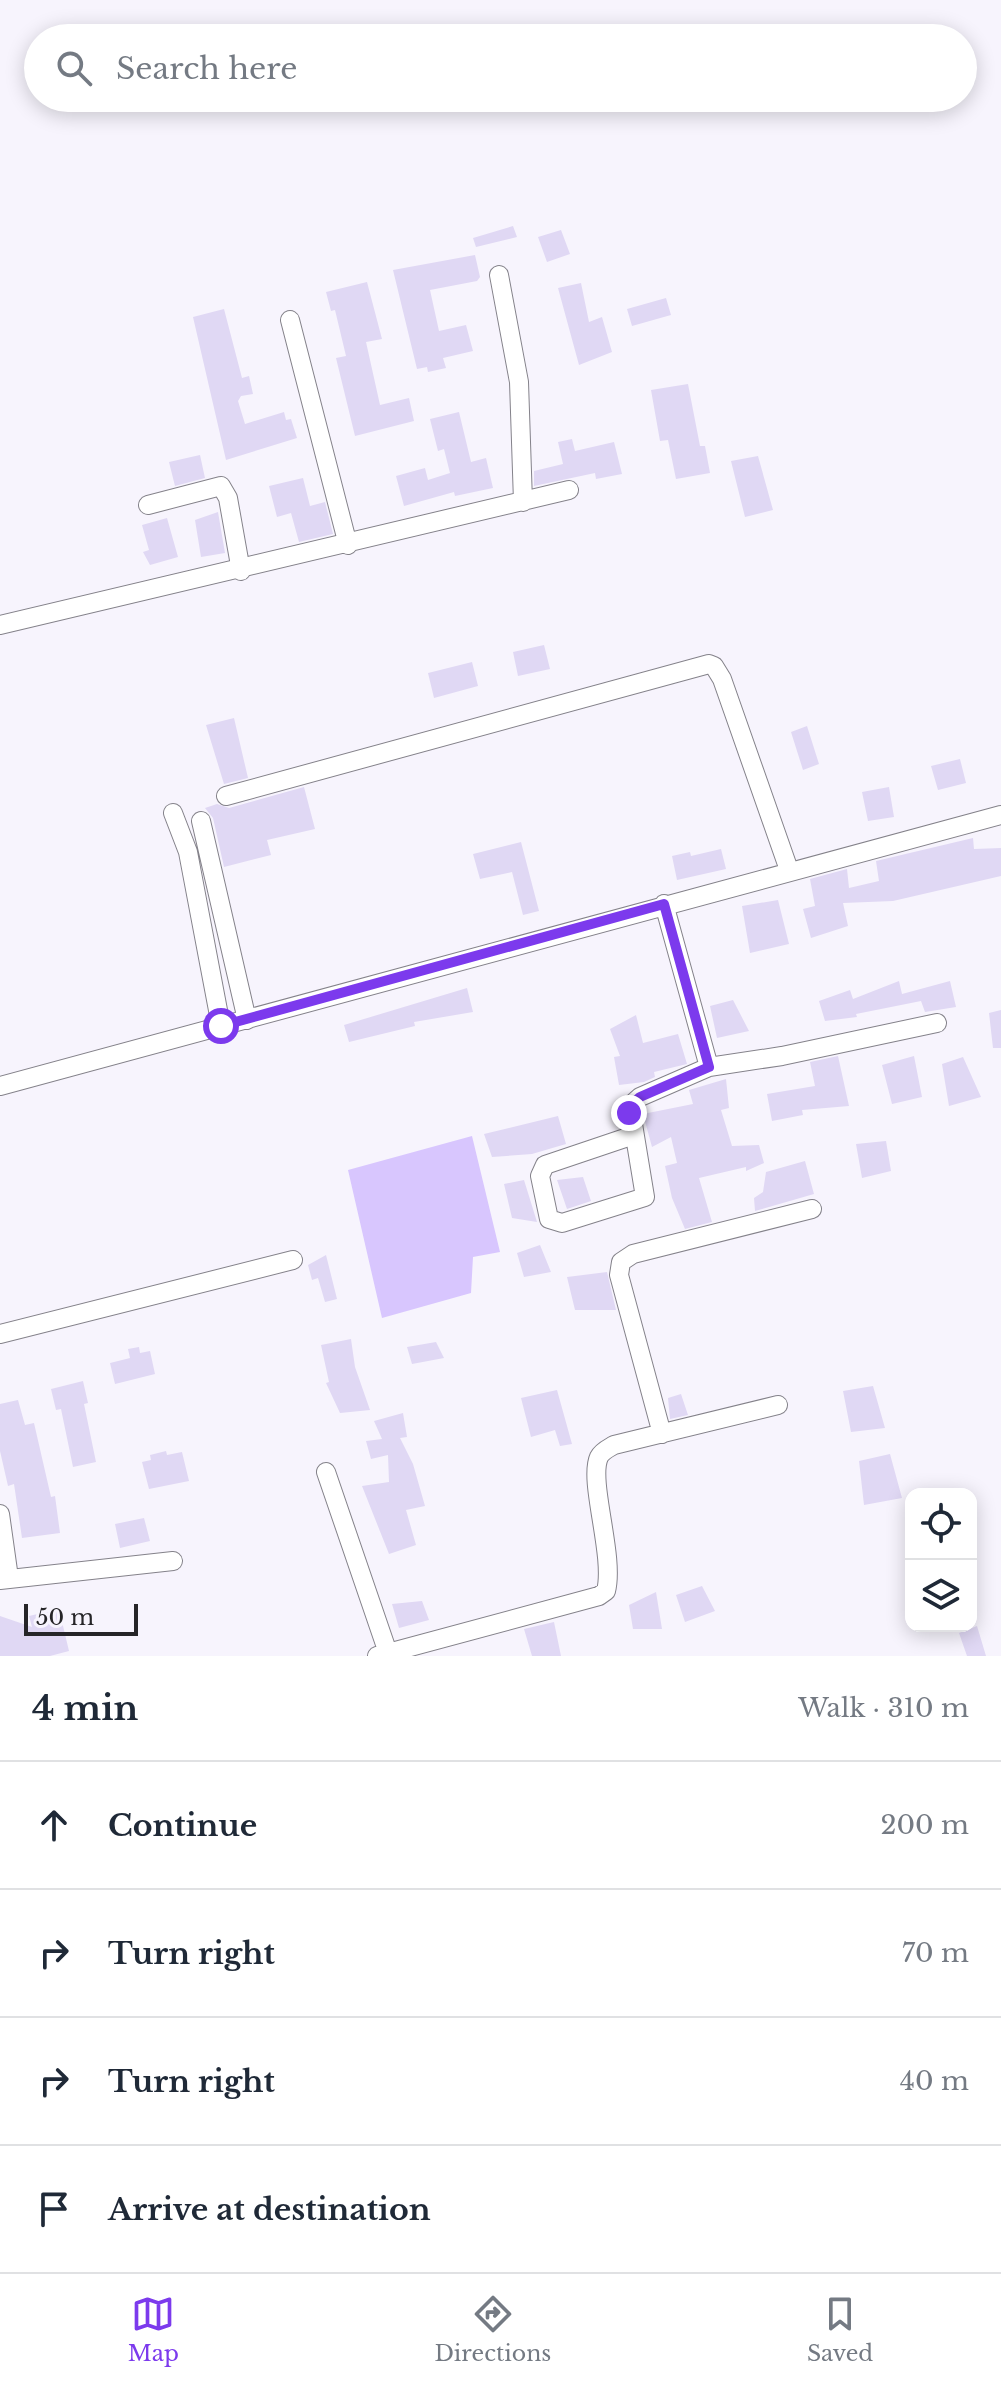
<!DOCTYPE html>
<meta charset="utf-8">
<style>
body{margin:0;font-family:"Libre Baskerville",serif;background:#f6f6f7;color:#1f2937}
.controls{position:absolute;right:24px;bottom:24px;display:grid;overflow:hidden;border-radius:16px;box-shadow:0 4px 20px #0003}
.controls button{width:72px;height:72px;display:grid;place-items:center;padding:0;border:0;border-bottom:2px solid #e0e1e3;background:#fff;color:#1f2937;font:40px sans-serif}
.scale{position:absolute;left:24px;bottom:20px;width:114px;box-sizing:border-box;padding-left:8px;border:4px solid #262528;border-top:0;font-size:22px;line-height:28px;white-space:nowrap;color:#262528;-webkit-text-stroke:6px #f7f4fd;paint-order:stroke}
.stop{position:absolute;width:24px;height:24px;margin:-18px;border:6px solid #7c3aed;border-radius:50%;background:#fff}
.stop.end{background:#7c3aed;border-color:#fff;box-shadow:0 2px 8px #0008}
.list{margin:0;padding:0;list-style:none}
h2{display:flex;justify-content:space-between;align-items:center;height:104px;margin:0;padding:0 32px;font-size:34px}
h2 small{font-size:26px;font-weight:400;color:#747a83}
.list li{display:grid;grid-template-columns:52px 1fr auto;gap:24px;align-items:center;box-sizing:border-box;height:128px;padding:0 32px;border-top:2px solid #e0e1e3}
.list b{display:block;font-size:30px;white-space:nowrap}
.list em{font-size:26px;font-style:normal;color:#747a83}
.icon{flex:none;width:44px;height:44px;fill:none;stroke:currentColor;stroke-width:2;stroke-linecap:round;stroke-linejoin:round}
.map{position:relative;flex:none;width:1001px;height:1656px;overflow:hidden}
.search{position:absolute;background:#fff;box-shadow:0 4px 20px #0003;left:24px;right:24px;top:24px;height:88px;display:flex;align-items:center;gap:20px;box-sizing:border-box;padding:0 28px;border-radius:44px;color:#747a83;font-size:30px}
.sheet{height:616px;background:#fff}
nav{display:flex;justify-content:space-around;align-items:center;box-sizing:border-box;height:112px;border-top:2px solid #e0e1e3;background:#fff;font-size:22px;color:#747a83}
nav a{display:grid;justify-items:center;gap:4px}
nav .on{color:#7c3aed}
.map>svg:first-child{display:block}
</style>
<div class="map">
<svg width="1001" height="1656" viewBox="0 0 1001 1656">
<rect width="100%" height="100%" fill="#f7f4fd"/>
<!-- grass -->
<path fill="#d8c6fe" d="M472,1136L500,1252L473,1257L471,1293L382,1318L348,1170Z"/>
<!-- building -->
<path fill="#e0d8f4" d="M513,226L517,237L476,247L473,238Z
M561,230L570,254L547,262L538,237Z
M475,255L480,277L477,281L430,290L439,331L466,325L473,351L443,358L446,368L428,372L427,367L417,369L393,270Z
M367,282L382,339L366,342L380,405L409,398L414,421L355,436L336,358L346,356L335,310L331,311L326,292Z
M581,283L589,322L602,317L612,352L579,365L558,288Z
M666,298L671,315L632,326L627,309Z
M224,309L242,378L249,376L253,394L241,396L238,401L245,424L284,412L286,420L291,419L297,438L226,460L193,317Z
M688,384L700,446H705L710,473L676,479L668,440L660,441L651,390Z
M459,412L471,462L486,458L493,488L455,496L454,492L404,506L396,476L425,468L428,480L450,473L444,449L438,451L430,419Z
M572,439L575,451L614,442L622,474L596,479L595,473L534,486V471L563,464L558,442Z
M200,455L205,478L175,486L169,462Z
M758,456L773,510L745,517L731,461Z
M303,478L310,506L325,502L333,534L299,542L291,513L277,517L269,486Z
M218,512L225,553L201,557L195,520Z
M167,518L178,557L150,565L143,552L149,550L142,525Z
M544,645L550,669L518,676L513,652Z
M472,662L478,686L434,698L428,673Z
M234,718L248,778L224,784L206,725Z
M807,726L819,764L803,770L791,732Z
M960,759L966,783L938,790L931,766Z
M304,787L315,829L267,840L271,855L224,867L213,818L205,808L217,804L229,808Z
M889,787L894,817L868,821L862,792Z
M973,838L974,849L1001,848V876L893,901L843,903L848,926L811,938L803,909L815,906L810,879L847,869L849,888L879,881L876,861Z
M521,842L539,911L523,915L512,872L480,879L473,854Z
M721,849L726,869L677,880L672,856L690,852L691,856Z
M778,900L789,944L750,953L742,906Z
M899,981L902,994L950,981L956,1007L925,1012L921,1001L856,1014L857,1017L825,1021L819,1001L850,990L853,999Z
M467,988L473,1012L414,1022L415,1026L349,1042L344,1025Z
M733,1000L749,1031L717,1038L710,1006Z
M1001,1010V1048H993L989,1013Z
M636,1015L643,1043L678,1034L687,1064L654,1072L655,1077L644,1082L619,1085L614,1057L620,1056L610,1029Z
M838,1056L849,1106L802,1110L803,1115L772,1121L767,1094L815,1086L810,1062Z
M914,1056L922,1097L892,1104L882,1065Z
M963,1057L981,1097L949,1106L942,1064Z
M726,1079L729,1108L721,1110L732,1146L759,1145L764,1163L746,1171V1167L699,1178L712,1222L685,1229L672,1198L665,1166L677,1163L671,1137L652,1147L643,1114L693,1104L689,1090Z
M558,1116L566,1144L532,1154L492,1157L484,1134Z
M886,1141L891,1171L862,1178L856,1144Z
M805,1161L814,1194L755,1211L754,1198L763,1192L766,1172Z
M583,1177L591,1201L567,1209L557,1180Z
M524,1180L537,1222L512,1218L504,1184Z
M540,1245L551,1272L524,1277L517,1253Z
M326,1255L337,1299L325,1302L318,1278L312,1280L308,1265Z
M607,1272L616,1310H575L567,1277Z
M351,1339L355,1367L370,1410L340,1413L326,1383L329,1382L321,1345Z
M436,1342L444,1358L412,1364L407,1347Z
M139,1347L140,1353L150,1351L155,1374L115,1384L110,1363L130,1358L128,1349Z
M83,1381L88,1403L84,1404L96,1462L73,1467L61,1409L56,1410L51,1389Z
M873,1386L885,1428L851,1432L843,1391Z
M557,1390L572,1444L560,1446L555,1430L531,1437L521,1398Z
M681,1394L688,1415L670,1419L668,1398Z
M18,1400L25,1425L34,1423L51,1497L55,1496L60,1533L22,1538L14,1484L8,1486L0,1451V1404Z
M403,1413L407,1437L400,1438L413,1464L425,1506L406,1510L416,1545L389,1554L362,1486L389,1482L388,1455L371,1459L366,1441L382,1439L374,1421Z
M166,1451L167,1455L182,1452L189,1481L149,1489L142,1462L151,1460L150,1455Z
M890,1454L902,1498L864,1505L859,1461Z
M144,1518L150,1541L120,1548L115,1524Z
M702,1586L715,1611L685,1622L676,1595Z
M656,1592L662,1629H633L629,1605Z
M422,1601L429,1620L399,1628L392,1604Z
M59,1609L69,1651L50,1656H0V1616L32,1627L29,1616Z
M554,1622L561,1656H532L524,1629Z
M977,1626L986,1656H967L959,1633Z"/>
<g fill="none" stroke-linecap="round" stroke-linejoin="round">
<!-- minor casing -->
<g stroke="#84828a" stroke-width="20">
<path id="minor" d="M499,275L519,382L523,502
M290,320L348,545
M148,505L221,486L228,498L241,571
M0,625L569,490
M226,796L709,664L714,666L722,679L789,870
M173,813L188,852L221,1026
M201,821L247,1020
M709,1067L782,1056L937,1023
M0,1086L1001,815
M634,1135L545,1165L540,1176L549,1219L562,1223L645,1197L630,1106L640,1097L709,1067L664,904
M0,1334L293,1260
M662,1434L619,1275L621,1262L633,1254L812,1209
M326,1472L388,1653
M0,1514L9,1578
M0,1580L173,1561
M377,1656L599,1596L606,1591C615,1556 588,1481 599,1457C602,1451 609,1448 614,1445L778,1405"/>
</g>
<!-- minor -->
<use href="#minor" stroke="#fff" stroke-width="18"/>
</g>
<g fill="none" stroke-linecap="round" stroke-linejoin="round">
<!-- route -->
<path stroke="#7c3aed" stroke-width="10" d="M221,1026L664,904L709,1067L640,1097L630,1106L629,1113"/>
</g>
</svg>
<div class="controls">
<button><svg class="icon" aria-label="locate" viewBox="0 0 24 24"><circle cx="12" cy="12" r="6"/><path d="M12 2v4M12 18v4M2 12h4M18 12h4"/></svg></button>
<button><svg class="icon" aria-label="layers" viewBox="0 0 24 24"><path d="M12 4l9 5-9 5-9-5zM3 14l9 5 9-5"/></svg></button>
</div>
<div class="scale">50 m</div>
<div class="stop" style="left:221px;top:1026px"></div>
<div class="stop end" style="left:629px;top:1113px"></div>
<div class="search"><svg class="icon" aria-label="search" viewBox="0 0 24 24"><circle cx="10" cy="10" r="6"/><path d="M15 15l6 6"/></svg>Search here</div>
</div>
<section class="sheet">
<h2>4 min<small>Walk · 310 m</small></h2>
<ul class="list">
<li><svg class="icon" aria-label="ahead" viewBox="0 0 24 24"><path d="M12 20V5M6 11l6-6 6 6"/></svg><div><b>Continue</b></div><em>200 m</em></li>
<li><svg class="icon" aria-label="right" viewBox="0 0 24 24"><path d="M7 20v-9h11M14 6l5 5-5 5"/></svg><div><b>Turn right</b></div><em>70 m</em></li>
<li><svg class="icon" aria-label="right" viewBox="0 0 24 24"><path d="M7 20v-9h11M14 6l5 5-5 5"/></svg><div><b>Turn right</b></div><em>40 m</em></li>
<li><svg class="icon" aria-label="arrive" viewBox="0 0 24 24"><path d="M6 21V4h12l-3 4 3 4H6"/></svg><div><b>Arrive at destination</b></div></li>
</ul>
</section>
<nav>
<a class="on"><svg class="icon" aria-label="map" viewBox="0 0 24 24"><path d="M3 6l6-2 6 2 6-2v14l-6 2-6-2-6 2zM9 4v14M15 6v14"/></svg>Map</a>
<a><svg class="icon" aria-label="directions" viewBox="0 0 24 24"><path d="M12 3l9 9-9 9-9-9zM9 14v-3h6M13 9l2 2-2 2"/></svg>Directions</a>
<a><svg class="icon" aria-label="saved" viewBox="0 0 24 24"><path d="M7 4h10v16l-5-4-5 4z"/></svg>Saved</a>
</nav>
